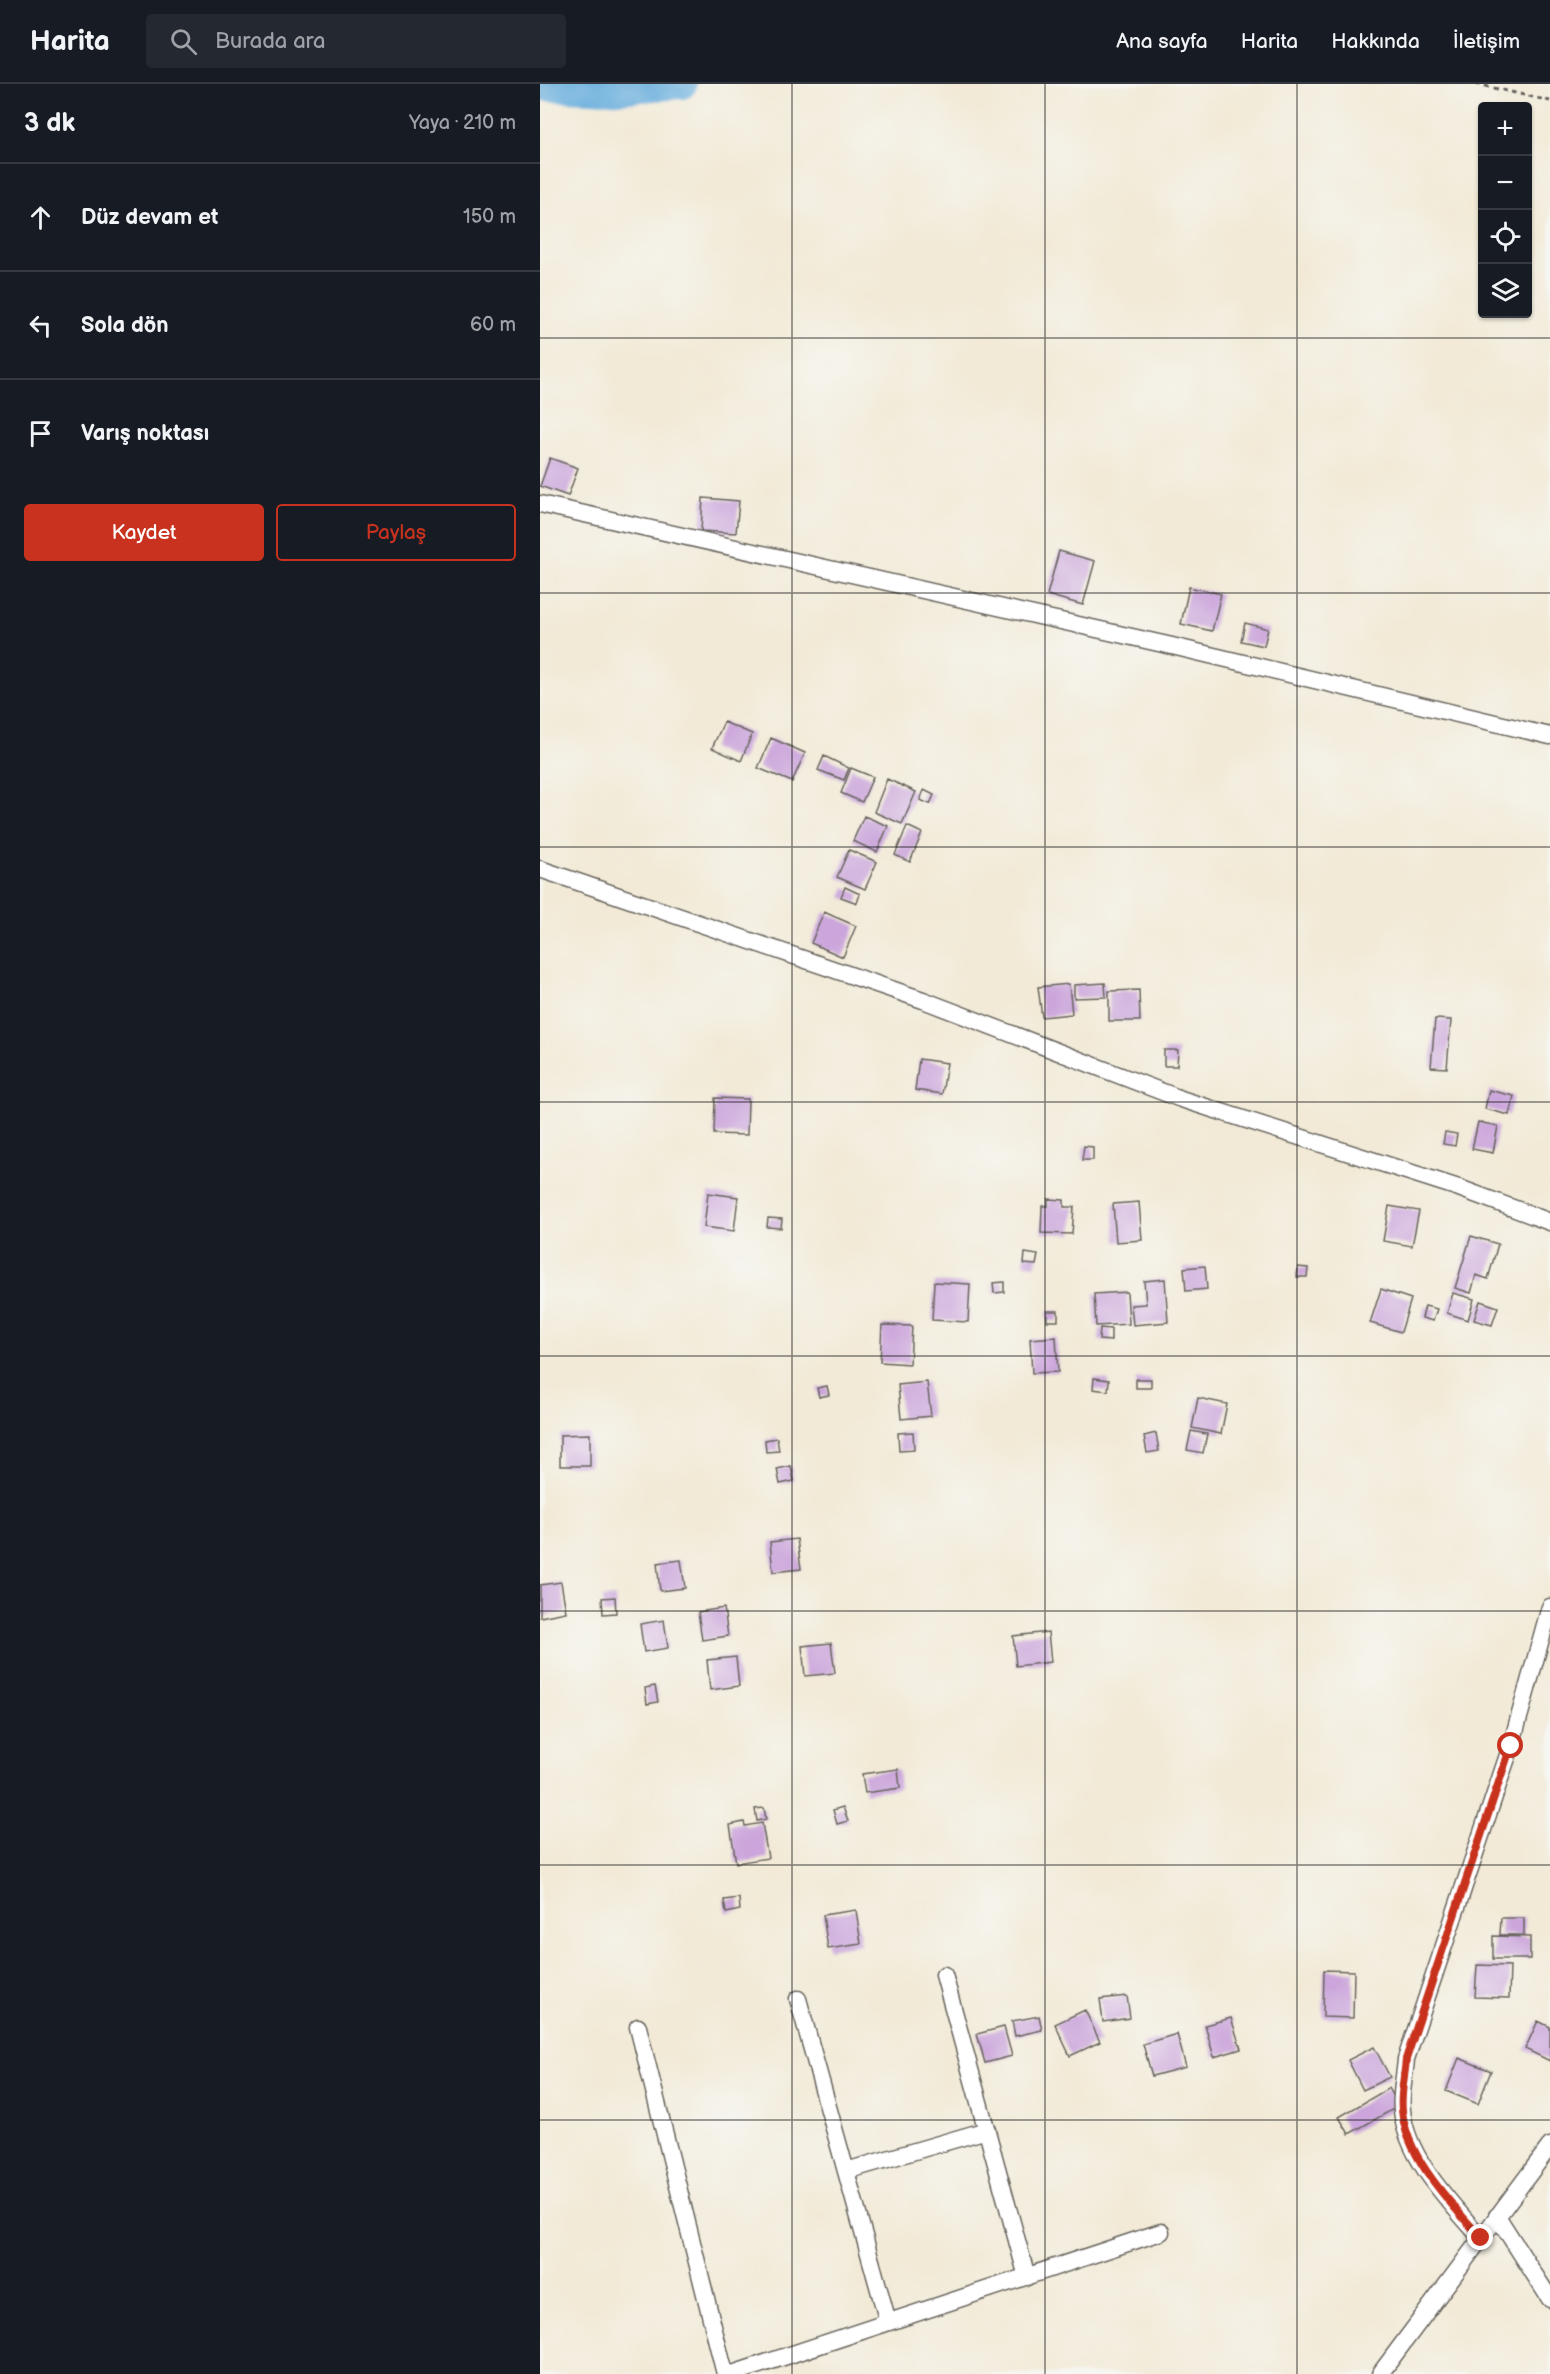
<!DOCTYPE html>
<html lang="tr">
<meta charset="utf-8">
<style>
body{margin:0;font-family:"Balsamiq Sans",sans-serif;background:#242831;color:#f1f3f6}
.controls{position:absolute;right:18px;top:18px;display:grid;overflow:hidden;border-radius:6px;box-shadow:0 2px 4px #0004}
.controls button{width:54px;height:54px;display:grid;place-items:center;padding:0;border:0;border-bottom:2px solid #363941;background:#171b24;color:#f1f3f6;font:30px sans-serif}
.stop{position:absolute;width:18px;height:18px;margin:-14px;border:4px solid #c8321e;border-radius:50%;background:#fff}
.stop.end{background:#c8321e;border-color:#fff;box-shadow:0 2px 6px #0008}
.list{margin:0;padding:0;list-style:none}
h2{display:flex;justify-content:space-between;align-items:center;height:78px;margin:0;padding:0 24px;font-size:26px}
h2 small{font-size:20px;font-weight:400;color:#9ea1a6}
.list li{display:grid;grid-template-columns:39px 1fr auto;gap:18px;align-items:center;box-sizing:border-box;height:108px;padding:0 24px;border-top:2px solid #363941}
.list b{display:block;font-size:22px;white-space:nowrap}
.list em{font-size:20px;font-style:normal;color:#9ea1a6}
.actions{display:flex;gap:12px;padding:18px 24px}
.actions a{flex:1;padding:14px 0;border:2px solid #c8321e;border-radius:6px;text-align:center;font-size:21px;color:#c8321e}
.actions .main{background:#c8321e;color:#fff}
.icon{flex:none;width:33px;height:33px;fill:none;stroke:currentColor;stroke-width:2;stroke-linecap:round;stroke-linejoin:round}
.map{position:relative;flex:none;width:1010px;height:2290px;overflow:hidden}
header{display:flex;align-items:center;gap:36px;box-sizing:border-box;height:84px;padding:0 30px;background:#171b24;border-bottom:2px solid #363941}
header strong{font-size:28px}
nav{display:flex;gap:33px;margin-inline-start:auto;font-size:21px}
.search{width:420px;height:54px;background:#242831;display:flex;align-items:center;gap:15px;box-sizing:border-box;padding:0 21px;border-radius:6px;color:#9ea1a6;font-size:22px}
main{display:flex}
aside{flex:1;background:#171b24}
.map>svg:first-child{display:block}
</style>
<header>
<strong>Harita</strong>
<div class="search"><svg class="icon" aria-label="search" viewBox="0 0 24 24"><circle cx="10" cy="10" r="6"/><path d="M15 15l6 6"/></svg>Burada ara</div>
<nav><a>Ana sayfa</a><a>Harita</a><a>Hakkında</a><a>İletişim</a></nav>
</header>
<main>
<aside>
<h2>3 dk<small>Yaya · 210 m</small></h2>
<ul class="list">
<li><svg class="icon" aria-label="ahead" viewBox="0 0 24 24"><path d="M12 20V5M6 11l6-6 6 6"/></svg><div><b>Düz devam et</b></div><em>150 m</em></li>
<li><svg class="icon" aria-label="left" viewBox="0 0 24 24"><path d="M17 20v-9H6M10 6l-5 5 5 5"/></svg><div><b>Sola dön</b></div><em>60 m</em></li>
<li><svg class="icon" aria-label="arrive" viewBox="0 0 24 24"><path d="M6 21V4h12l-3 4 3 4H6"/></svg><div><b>Varış noktası</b></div></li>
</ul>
<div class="actions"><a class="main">Kaydet</a><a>Paylaş</a></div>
</aside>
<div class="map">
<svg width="1010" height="2290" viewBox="0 0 1010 2290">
<rect width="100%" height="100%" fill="#f6f6f2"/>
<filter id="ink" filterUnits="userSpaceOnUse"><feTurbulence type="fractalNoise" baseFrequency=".0167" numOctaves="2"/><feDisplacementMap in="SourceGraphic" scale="12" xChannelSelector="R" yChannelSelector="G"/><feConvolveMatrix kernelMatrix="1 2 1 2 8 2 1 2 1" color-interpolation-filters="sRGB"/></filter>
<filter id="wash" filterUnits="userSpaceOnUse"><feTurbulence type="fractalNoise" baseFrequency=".008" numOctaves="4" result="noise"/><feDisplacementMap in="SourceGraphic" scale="24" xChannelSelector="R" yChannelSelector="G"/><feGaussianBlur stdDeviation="1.35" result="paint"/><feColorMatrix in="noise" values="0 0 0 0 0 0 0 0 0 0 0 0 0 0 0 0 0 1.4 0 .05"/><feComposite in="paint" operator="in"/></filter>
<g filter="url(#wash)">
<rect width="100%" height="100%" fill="#f2ead7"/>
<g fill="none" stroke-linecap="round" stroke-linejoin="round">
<!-- river -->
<path stroke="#67addd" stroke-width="30" d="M0,2L75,5L142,0"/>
</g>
<g id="blocks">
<!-- building -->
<path fill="#cba5db" d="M10,374L38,384L28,412L0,402Z
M163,414L199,417L196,449L161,447Z
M519,467L555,477L543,521L507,511Z
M649,503L681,510L672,547L641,540Z
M705,539L728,545L724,562L701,557Z
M184,638L212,650L201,677L172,664Z
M231,654L265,669L252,698L218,684Z
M284,672L309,684L304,696L278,686Z
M311,684L333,693L322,718L301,709Z
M347,695L376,708L362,740L334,728Z
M384,706L394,711L390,720L380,716Z
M324,732L348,742L337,768L313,757Z
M367,742L382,749L370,778L355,771Z
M309,766L337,778L325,805L297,793Z
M305,803L320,810L317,819L301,813Z
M284,828L316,842L303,873L271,859Z
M565,899L566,913L534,914V901Z
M529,900L532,930L502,933L498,903Z
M599,906L600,937H569V907Z
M895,935L911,936L907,984L891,983Z
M624,966H638L637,982H624Z
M379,975L407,979L402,1010L375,1006Z
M949,1006L974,1012L969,1031L945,1025Z
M175,1014L208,1015L207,1051L174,1050Z
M938,1038L958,1042L953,1069L932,1065Z
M905,1048L917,1050L915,1062L903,1060Z
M544,1062L553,1063V1076H542Z
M168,1109L198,1113L194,1147L164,1143Z
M508,1115L524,1116V1123H534L532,1150L501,1149L502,1122H508Z
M599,1118L602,1156L576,1158L573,1120Z
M849,1122L879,1127L872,1162L843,1157Z
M228,1134L242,1135L241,1144L227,1143Z
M931,1152L958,1160L948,1195L936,1191L931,1209L915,1204Z
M485,1169L498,1171L496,1181L484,1180Z
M665,1182L667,1205L646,1207L644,1184Z
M758,1183L768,1184L767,1193H757Z
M625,1195L628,1238L593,1241L591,1221L606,1220L604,1197Z
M394,1198L430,1200L428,1238L392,1236Z
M464,1198V1208L454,1209L453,1199Z
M841,1205L871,1215L861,1248L830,1239Z
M587,1208L589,1240L556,1242L554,1210Z
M913,1209L934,1215L928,1236L907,1229Z
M940,1217L958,1223L952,1241L934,1236Z
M885,1222L897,1225L893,1237L882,1234Z
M507,1227H518V1237H507Z
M342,1241L372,1242L370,1280L340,1278Z
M560,1244L571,1245V1257L559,1256Z
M516,1253L518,1288L492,1289L490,1255Z
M554,1294L569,1296L568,1307L553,1305Z
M596,1295H611V1304H596Z
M387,1298L391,1332L361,1335L358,1301Z
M287,1302L289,1311L279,1313L277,1304Z
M658,1314L687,1320L681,1350L652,1344Z
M651,1347L667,1350L663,1369L647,1366Z
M373,1348L374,1366L359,1367L358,1349Z
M616,1349L619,1367L607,1369L604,1352Z
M50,1350V1382H20V1351Z
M237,1354L239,1367L226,1368L225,1356Z
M251,1382L254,1397L240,1400L237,1385Z
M257,1455L261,1485L233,1488L230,1458Z
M141,1476L145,1504L120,1507L117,1479Z
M21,1498L26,1528L0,1533V1501Z
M75,1513L76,1529L63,1530L62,1514Z
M184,1524L188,1552L162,1556L158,1528Z
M124,1536L128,1564L104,1568L100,1540Z
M508,1548L511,1578L476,1582L473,1552Z
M291,1559L295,1589L265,1592L262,1562Z
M196,1573L199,1602L170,1606L167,1576Z
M115,1602L118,1618L107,1620L105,1604Z
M358,1685L360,1704L325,1709L322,1690Z
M303,1723L308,1737L297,1740L293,1726Z
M224,1724L226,1735L217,1737L215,1725Z
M204,1738L205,1742L222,1739L228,1774L196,1779L190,1741Z
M199,1814L200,1826L186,1829L184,1816Z
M316,1826L321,1860L288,1865L283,1831Z
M961,1834H984V1851H960Z
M953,1852L990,1853V1875H953Z
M937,1881L970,1882L969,1914L935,1913Z
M784,1886L814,1887L813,1934L783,1933Z
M587,1912L590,1934L563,1938L560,1915Z
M545,1926L560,1958L530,1972L515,1940Z
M499,1932L502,1946L475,1952L472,1937Z
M691,1934L701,1965L674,1973L665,1941Z
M998,1937L1010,1943V1977L985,1965Z
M464,1943L472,1972L445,1979L437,1950Z
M637,1950L646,1983L612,1992L603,1960Z
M834,1963L850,1993L823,2006L808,1976Z
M919,1974L951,1987L938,2020L906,2007Z
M849,2004L859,2022L809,2050L799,2033Z"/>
</g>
</g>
<g filter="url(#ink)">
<use href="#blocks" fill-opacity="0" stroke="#67645d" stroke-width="1.5"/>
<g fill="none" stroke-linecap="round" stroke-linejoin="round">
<!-- minor casing -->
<g stroke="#67645d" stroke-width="19">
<path id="minor" d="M0,420L632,562L1010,652
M0,785L383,916L641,1015L919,1104L1010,1138
M404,1891L487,2193
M258,1915L348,2238
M98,1943L185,2290
M306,2087L447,2046
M957,2132L1010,2215
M941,2154C911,2119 866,2074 862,2026C860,2010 865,1991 866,1975L971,1662L1010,1523
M192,2290L621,2148
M840,2290L1010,2062"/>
</g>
<!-- path -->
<path stroke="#67645d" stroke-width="3" stroke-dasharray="4.5 4.5" stroke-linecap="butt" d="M936,0L1010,17"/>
<!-- minor -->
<use href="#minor" stroke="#fff" stroke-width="16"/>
</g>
</g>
<g fill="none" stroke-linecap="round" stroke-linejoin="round" filter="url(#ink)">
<!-- route -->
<path stroke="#c8321e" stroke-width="8" d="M941,2154C911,2119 866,2074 862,2026C860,2010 865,1991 866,1975L971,1662"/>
</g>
<!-- grid -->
<path fill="none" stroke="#1c1c1c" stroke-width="1.5" stroke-opacity="0.55" d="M252,0V2290M505,0V2290M757,0V2290M0,254H1010M0,509H1010M0,763H1010M0,1018H1010M0,1272H1010M0,1527H1010M0,1781H1010M0,2036H1010"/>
</svg>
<div class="controls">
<button>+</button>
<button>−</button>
<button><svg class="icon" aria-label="locate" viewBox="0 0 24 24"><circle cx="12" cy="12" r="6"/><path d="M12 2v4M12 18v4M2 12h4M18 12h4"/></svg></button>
<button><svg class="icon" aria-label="layers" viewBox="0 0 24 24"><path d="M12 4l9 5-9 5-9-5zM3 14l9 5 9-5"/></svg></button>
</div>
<div class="stop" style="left:971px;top:1662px"></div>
<div class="stop end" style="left:941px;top:2154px"></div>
</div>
</main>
